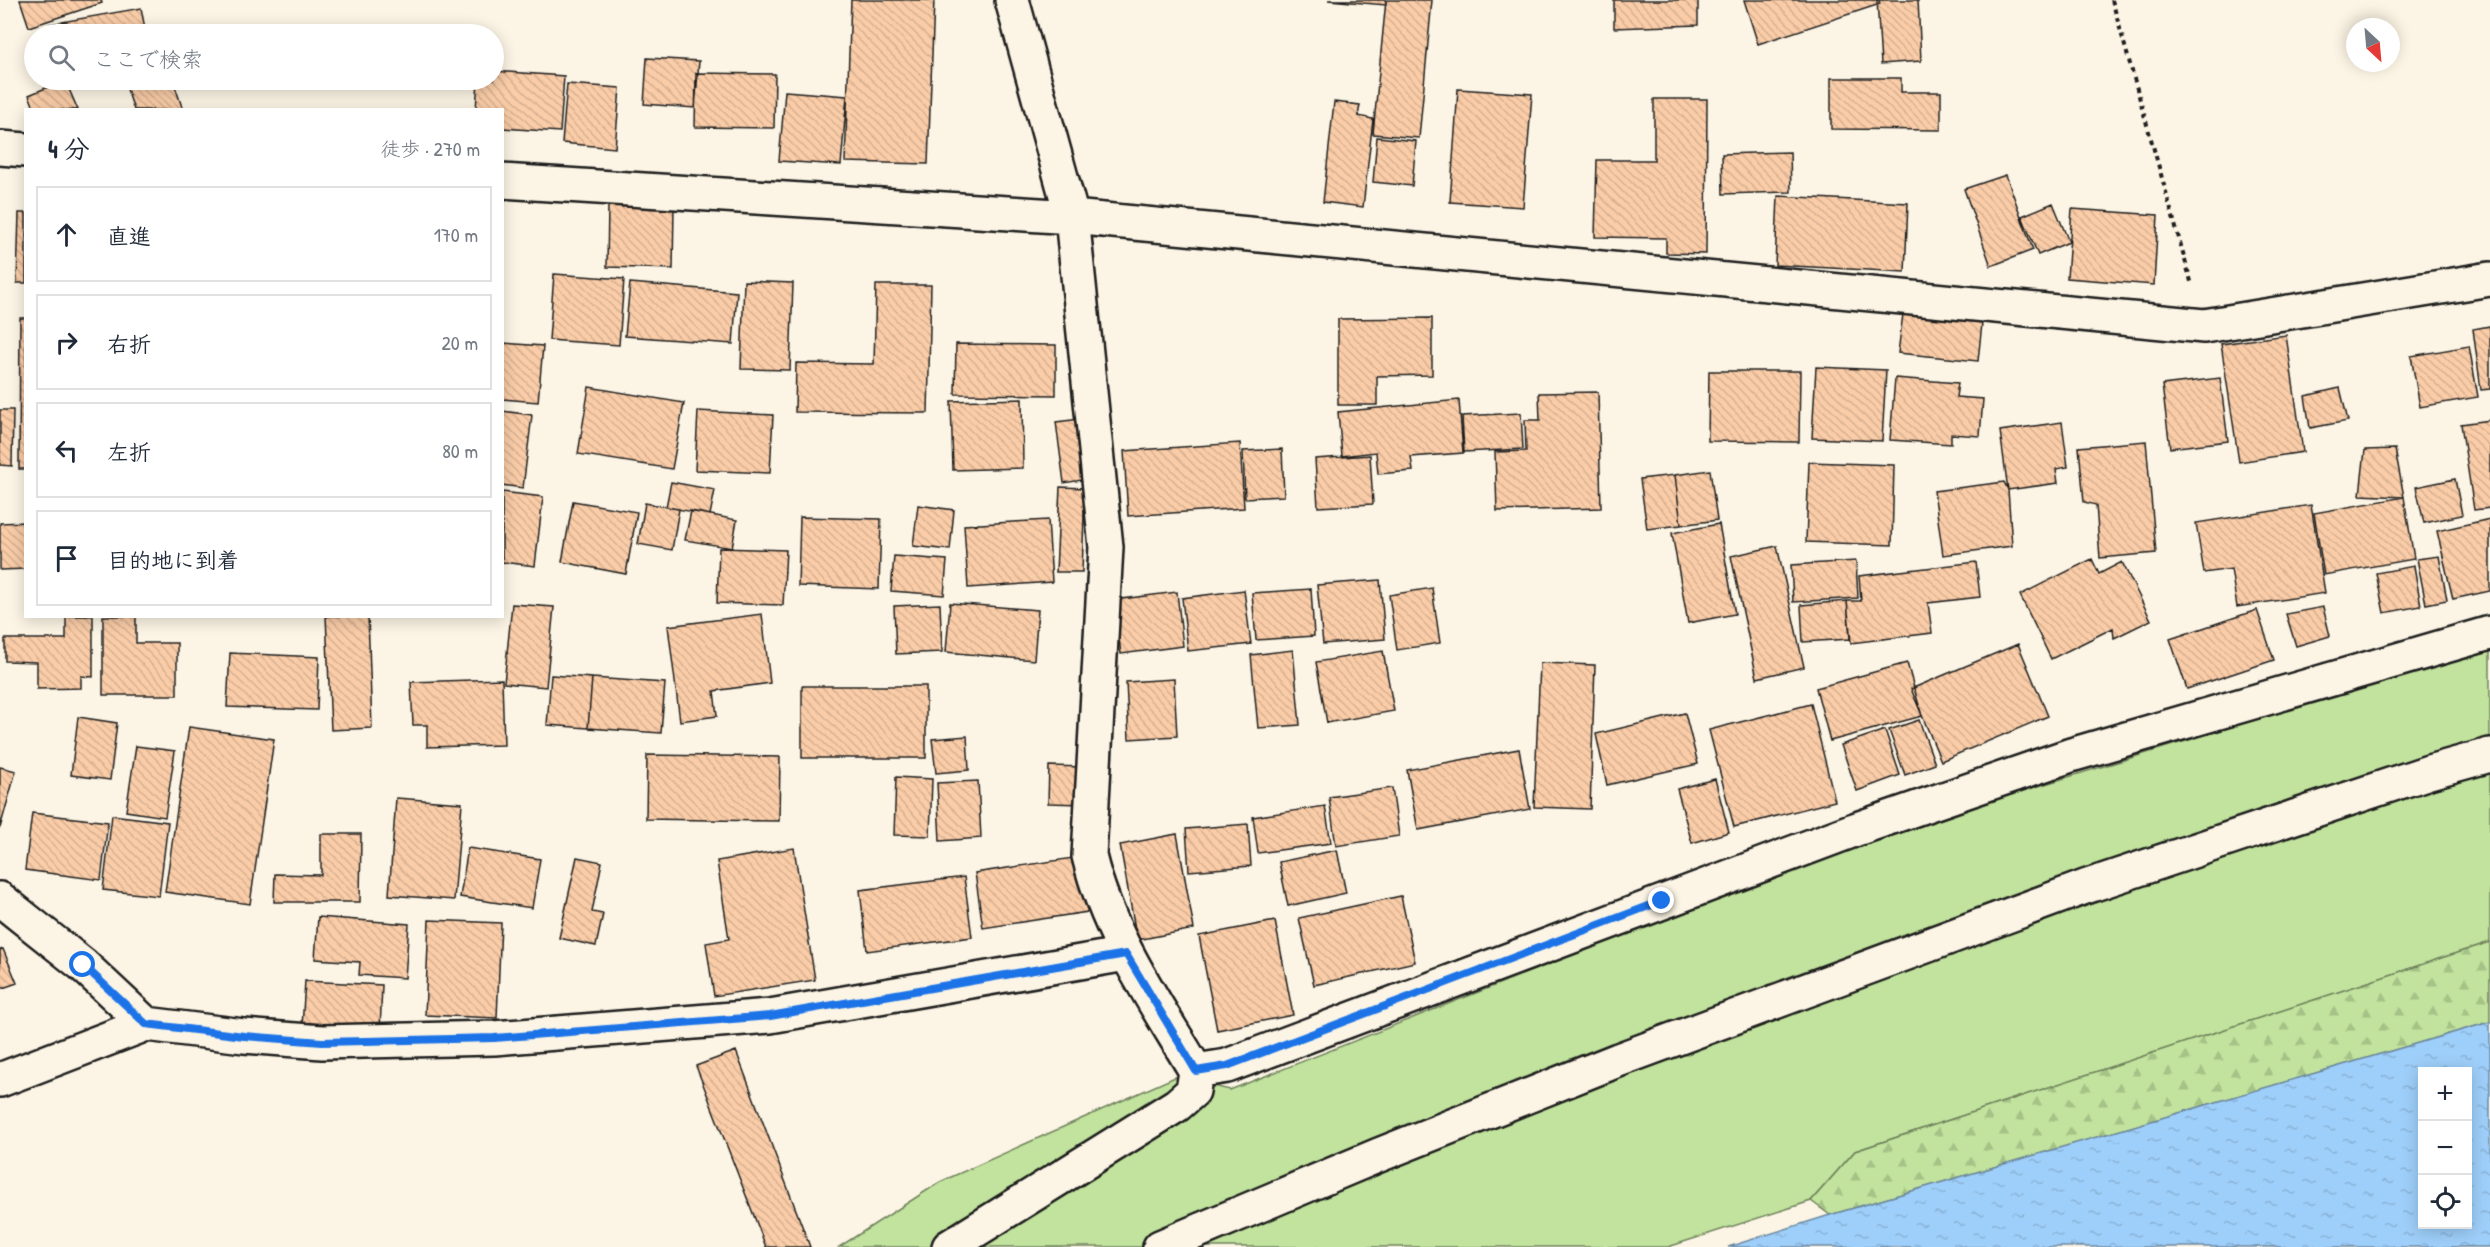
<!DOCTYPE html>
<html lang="ja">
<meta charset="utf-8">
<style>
body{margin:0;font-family:"Patrick Hand","Klee One",sans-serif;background:#f2f2f3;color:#1f2937}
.controls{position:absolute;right:18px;bottom:18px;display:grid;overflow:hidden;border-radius:0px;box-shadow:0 3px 15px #0003}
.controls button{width:54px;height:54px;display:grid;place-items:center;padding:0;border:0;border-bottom:2px solid #e0e1e3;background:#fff;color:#1f2937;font:30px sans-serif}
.compass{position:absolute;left:2346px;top:18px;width:54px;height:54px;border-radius:50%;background:#fff;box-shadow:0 3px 15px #0003;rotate:154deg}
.stop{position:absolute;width:18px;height:18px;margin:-14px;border:4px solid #1a73e8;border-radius:50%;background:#fff}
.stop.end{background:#1a73e8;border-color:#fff;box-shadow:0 2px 6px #0008}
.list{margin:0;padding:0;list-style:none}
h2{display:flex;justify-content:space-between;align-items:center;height:78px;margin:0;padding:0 24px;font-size:26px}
h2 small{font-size:20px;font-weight:400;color:#747a83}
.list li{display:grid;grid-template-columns:39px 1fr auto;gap:18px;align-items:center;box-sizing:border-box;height:96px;margin:0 12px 12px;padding:0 12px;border:2px solid #e0e1e3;border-radius:0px}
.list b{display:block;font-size:22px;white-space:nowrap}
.list em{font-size:20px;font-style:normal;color:#747a83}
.icon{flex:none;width:33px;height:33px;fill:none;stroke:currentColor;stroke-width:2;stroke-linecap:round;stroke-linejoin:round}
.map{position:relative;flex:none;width:2490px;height:1247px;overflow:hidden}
.search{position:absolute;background:#fff;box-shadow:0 3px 15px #0003;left:24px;top:24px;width:480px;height:66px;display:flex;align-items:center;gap:15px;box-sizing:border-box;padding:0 21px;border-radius:33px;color:#747a83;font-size:22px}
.panel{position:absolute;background:#fff;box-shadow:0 3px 15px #0003;left:24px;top:108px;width:480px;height:510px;border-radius:0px}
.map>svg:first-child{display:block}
</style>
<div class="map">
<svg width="2490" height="1247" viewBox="0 0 2490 1247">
<defs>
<pattern id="forest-firs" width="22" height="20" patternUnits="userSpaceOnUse" patternTransform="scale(1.5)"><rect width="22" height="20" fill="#c1e39d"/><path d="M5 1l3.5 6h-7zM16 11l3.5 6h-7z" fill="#a5c287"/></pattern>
<pattern id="water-ripples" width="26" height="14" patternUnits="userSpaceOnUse" patternTransform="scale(1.5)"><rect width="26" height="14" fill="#9ecffa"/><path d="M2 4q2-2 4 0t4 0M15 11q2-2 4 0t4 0" fill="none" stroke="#88b1d6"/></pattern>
<pattern id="building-back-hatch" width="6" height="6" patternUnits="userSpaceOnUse" patternTransform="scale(1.5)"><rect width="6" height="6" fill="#facda8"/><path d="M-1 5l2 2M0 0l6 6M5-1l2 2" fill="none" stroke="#d6af90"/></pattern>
</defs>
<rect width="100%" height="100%" fill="#fcf5e5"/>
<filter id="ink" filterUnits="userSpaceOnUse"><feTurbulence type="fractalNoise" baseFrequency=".0167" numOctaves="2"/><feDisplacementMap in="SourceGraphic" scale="12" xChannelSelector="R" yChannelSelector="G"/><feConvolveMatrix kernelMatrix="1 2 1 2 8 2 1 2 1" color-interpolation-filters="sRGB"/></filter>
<g filter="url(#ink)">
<!-- green -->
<path fill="#c1e39d" stroke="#6e805c" stroke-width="1.5" d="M2490,648V942L1855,1151L1811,1201L1668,1247H839L940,1182L1175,1077L1230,1090L1869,838Z"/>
<!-- forest -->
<path fill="url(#forest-firs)" stroke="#6e805c" stroke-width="1.5" d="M2490,942V1022L1830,1215L1811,1201L1855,1151Z"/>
<!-- water -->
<path fill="url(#water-ripples)" stroke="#6a87a1" stroke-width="1.5" fill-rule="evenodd" d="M2490,1022V1247H1728L1830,1215ZM2422,1072H2468V1224H2422Z"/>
<!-- building -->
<path fill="url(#building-back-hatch)" stroke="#1c1c1c" stroke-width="1.5" d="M20,0H101L102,3L29,27Z
M851,0H934L928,164L845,162Z
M1328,0H1386V5Z
M1386,0H1432L1419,138L1373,134Z
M1614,0H1698V25L1614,28Z
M1744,0H1879L1880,4L1758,44Z
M1877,0H1918L1921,61L1881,64Z
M141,8L146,34H51L50,24Z
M647,58L699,61L695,108L644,104Z
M494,71L564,76L560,132L502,128V110H476L478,80H494Z
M696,73L775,74L774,128L695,127Z
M1831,78H1901V92H1941V130L1831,129Z
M65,80L78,110H35L29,95Z
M124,80H173L183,110H134Z
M567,84L620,88L615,148L562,143Z
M1458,89L1532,94L1523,207L1450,202Z
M785,91L847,96L841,165L779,161Z
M1654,99H1707L1706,254L1666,253V238L1595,237L1597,160H1654Z
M1334,102L1360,105L1358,116L1373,119L1363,207L1323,202Z
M1377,137L1416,141L1412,186L1373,182Z
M1790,152L1791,192L1723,194L1722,154Z
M2006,175L2033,250L1991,266L1964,189Z
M1778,196L1908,203L1905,272L1775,265Z
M2053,203L2069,242L2038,255L2022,216Z
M608,206L674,207L673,269L607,267Z
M2072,209L2158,215L2154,285L2067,278Z
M19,213H26V283H17Z
M554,274L624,279L619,345L549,340Z
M744,281L793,283L790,370L741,369Z
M630,283L737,292L733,344L625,336Z
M876,285H931L928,413L795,412L796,363L874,364Z
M1904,306L1983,314L1978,361L1898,353Z
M20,318H26V469H19Z
M1432,318V375L1377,376V405H1338V319Z
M2490,326V389L2481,390L2473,329Z
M2286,335L2303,452L2239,462L2221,344Z
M502,343L543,346L538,402L502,399Z
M956,344L1056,345V395L955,394Z
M2469,346L2478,397L2420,407L2411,356Z
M1816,367L1886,370L1882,441L1812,438Z
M1709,371H1800L1799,442L1708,441Z
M1895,378L1958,383L1956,397L1983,399L1980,436L1951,434V444L1890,440Z
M2220,378L2228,441L2170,448L2162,385Z
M589,387L684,403L672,469L578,454Z
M2340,388L2348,421L2310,428L2305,396Z
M1598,392L1601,508L1497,511L1495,452L1526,451L1525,420H1540L1539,393Z
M1022,399L1023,468L953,470L951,401Z
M1459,400L1463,453L1411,457L1413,471L1378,474L1376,452L1342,456L1338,412Z
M0,410H13L12,466L0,465Z
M502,411L532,415L523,488L502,485Z
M698,411L773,415L770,473L695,470Z
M1521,413L1523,449L1464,452L1462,416Z
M1080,419L1088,479L1064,483L1056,422Z
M2490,420V508L2474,510L2461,424Z
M2062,422L2068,467L2056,469L2058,483L2008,490L2000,431Z
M2146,441L2156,553L2100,558L2096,505L2084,502L2079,447Z
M1240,443L1244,508L1128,516L1124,451Z
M1282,449L1284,496L1245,498L1243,451Z
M2395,449L2404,497L2360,495L2365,450Z
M1370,455L1373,504L1318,507L1315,459Z
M1809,462L1894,465L1892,545L1806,542Z
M1710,470L1717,520L1681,525L1675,475Z
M1675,475L1681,525L1647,529L1640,479Z
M2455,479L2462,515L2424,523L2416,487Z
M671,482L715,490L710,515L666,507Z
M2004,482L2008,490L2012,546L1943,555L1934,491Z
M1060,487L1085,488L1082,572H1056Z
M502,492L543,497L535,566L502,562Z
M2404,497L2414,559L2324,575L2314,513Z
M573,501L637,512L626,574L562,562Z
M645,503L679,509L672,550L638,544Z
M918,505L954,510L950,550L913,546Z
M2311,505L2325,593L2237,607L2231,569L2204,573L2196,523Z
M691,511L737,520L732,548L685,540Z
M800,517L881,519L879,589L798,586Z
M2490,519V591L2453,599L2437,531Z
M1048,520L1052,582L968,588L964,525Z
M26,522V569L0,570V523Z
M1719,524L1735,614L1688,623L1672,533Z
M1777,546L1804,667L1757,678L1731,556Z
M719,548L786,550L783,605L717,603Z
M894,556L947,560L944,595L891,591Z
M2439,556L2447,600L2426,604L2417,559Z
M2092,559L2099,574L2122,562L2151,620L2114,638L2113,628L2051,659L2020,595Z
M1856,561L1858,598L1793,602L1791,565Z
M1976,562L1980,597L1928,603L1932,633L1851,643L1847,601H1861L1859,576Z
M2414,566L2421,606L2384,613L2376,573Z
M1380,580L1385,639L1323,644L1317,585Z
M1432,588L1440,643L1397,650L1389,595Z
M1311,589L1314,636L1256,640L1252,593Z
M1244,590L1251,644L1188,651L1182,598Z
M1177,592L1183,646L1121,654L1114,600Z
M1847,601L1850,639L1803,642L1801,605Z
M950,603L1038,610L1034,660L946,652Z
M512,604L554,607L546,687L504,683Z
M940,604L942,652L896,654L894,606Z
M2323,607L2330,636L2296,646L2286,614Z
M2257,610L2274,660L2187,689L2170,639Z
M762,614L770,683L714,691L717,716L680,721L668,626Z
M66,616H93V677L81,676V688L37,689V662L5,661V639H66Z
M103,616H136V643H177V695H103Z
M326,616H368L372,728L331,730Z
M2018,644L2048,716L1941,761L1911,689Z
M1293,650L1300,725L1258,728L1251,655Z
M1383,651L1394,711L1327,723L1316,662Z
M230,653L319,657L317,710L227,707Z
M1540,663L1595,665L1590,809L1534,807Z
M1907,663L1922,716L1830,741L1816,688Z
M551,675L592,678L588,728L547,725Z
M592,678L665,683L661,733L588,728Z
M502,679L504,745L427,747V725H413L411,682Z
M1174,679L1177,736L1129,739L1126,682Z
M802,686H926V758H802Z
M1811,704L1835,801L1734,827L1709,730Z
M1685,713L1698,764L1607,785L1596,734Z
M78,717L117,723L110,780L71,775Z
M1919,720L1935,764L1905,775L1889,730Z
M189,727L274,739L250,904L165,892Z
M1885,730L1900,775L1857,791L1841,745Z
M967,736L969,770L936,773L932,739Z
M136,746L175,751L165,817L126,811Z
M1519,749L1530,809L1418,830L1407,770Z
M647,755L780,757L779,821L646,819Z
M1049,766L1085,767L1083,804L1048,803Z
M0,767L16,771L0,828Z
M896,777L932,779L930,836L894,835Z
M1715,779L1729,832L1692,843L1677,789Z
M978,781L981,838L940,841L937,783Z
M1392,788L1399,836L1336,846L1329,797Z
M396,798L462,803L454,900L389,895Z
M1325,806L1331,843L1258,853L1253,817Z
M32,813L108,822L101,880L25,870Z
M112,815L168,822L159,896L103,890Z
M1248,824L1251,866L1189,871L1186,829Z
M321,834H361L360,902H274L275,874L321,875Z
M1177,834L1194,929L1137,940L1120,845Z
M468,848L540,859L532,908L460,897Z
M794,848L815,980L714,996L706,943L729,939L717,861Z
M1337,850L1346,893L1288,906L1279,862Z
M1086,856L1094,911L983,928L975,873Z
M577,857L602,862L592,912L603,914L596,946L559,938Z
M964,877L972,937L867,951L860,890Z
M1401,896L1415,962L1314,985L1299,918Z
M318,917L409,924L405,978L359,975L360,962L315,959Z
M429,920L501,923L497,1018L425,1015Z
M1275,921L1293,1015L1217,1030L1199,936Z
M3,949L17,983L0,989V950Z
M305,981L382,985L380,1031L302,1027Z
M736,1051L810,1247H766L696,1066Z"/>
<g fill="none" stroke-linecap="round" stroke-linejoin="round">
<!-- minor casing -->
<g stroke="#1c1c1c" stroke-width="38">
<path id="minor" d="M0,148L26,150
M502,181L1072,217L2204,326L2490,279
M0,899L83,965L146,1024
M1196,1071L1227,1066L1854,830L2071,755L2490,633
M0,1080L146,1024L244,1036L322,1042L494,1038L770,1016L1126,954
M949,1247L1177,1105L1193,1091L1196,1071C1155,1002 1108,935 1089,856L1106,547L1072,217L1012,0
M1160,1247L1379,1155L1618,1060L2085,887L2429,772L2490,755"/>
</g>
<!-- path -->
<path stroke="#1c1c1c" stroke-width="4" stroke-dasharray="4.5 4.5" stroke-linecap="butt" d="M2112,0L2192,285"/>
<!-- minor -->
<use href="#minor" stroke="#fcf5e5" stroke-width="33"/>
</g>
</g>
<g fill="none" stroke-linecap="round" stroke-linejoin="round" filter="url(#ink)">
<!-- route -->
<path stroke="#1a73e8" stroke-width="8" d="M83,965L146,1024L244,1036L322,1042L494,1038L770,1016L1126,954L1196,1071L1227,1066L1662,901"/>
</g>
</svg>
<div class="controls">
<button>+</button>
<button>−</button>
<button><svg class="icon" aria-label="locate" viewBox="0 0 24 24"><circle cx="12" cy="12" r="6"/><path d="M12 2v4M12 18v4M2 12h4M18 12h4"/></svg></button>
</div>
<svg class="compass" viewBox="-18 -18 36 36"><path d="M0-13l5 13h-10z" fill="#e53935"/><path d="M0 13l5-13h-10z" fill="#747a83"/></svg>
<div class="stop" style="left:83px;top:965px"></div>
<div class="stop end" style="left:1662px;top:901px"></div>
<div class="search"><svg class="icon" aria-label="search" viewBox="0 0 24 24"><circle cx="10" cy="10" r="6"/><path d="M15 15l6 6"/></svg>ここで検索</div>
<section class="panel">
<h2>4 分<small>徒歩 · 270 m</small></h2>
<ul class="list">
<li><svg class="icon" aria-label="ahead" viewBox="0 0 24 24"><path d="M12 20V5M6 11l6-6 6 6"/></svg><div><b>直進</b></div><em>170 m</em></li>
<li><svg class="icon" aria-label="right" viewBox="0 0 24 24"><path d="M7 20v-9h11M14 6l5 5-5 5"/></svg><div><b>右折</b></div><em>20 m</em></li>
<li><svg class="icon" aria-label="left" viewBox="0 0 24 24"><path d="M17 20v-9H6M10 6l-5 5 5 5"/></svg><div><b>左折</b></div><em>80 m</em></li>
<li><svg class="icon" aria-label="arrive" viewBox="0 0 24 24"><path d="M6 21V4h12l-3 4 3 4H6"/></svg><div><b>目的地に到着</b></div></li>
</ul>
</section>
</div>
